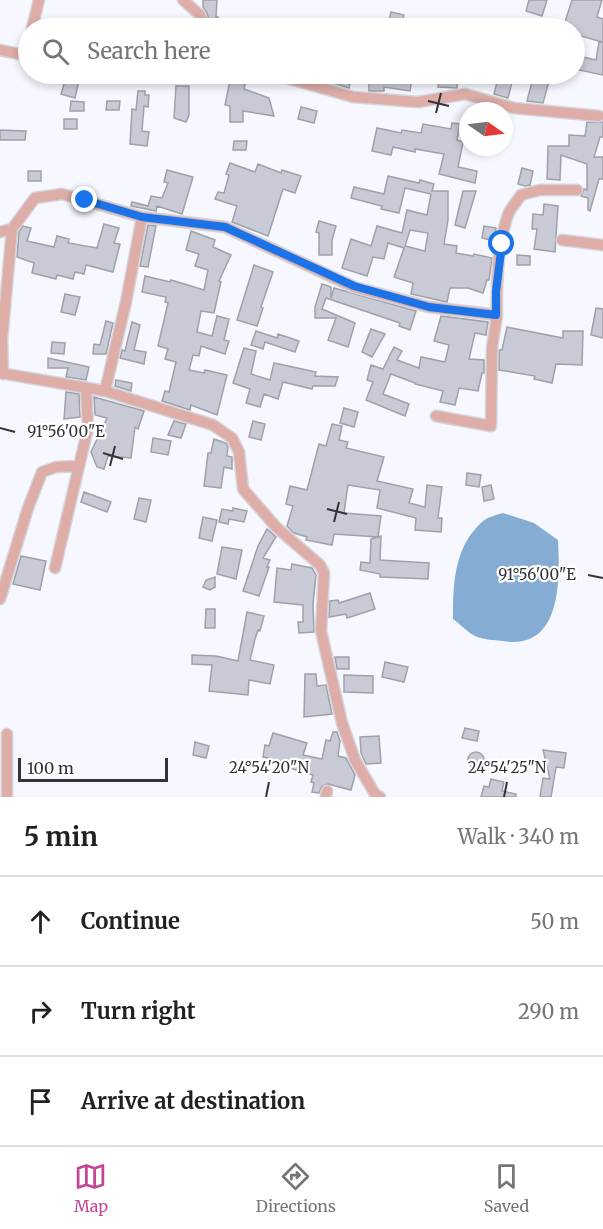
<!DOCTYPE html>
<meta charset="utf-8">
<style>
body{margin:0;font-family:Merriweather,serif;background:#f6f6f6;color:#202124}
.compass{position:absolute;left:459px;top:102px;width:54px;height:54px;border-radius:50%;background:#fff;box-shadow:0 3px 9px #0003;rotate:104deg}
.scale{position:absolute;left:18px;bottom:15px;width:150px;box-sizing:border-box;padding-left:6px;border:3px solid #323337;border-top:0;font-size:16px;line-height:21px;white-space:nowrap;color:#323337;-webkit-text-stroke:4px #fff;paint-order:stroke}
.stop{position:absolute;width:18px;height:18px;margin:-14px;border:4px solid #1a73e8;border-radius:50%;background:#fff}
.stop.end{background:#1a73e8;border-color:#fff;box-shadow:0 2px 6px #0008}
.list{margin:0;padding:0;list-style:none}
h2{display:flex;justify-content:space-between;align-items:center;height:78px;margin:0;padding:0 24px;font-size:26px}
h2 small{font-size:20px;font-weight:400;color:#757577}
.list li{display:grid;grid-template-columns:39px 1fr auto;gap:18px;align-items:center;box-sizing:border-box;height:90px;padding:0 24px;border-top:2px solid #e0e0e0}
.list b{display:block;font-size:22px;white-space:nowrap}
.list em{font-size:20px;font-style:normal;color:#757577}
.icon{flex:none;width:33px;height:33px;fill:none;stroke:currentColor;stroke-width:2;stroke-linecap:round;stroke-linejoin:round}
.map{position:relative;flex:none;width:603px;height:797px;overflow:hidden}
.search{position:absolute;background:#fff;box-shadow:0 3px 9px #0003;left:18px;right:18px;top:18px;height:66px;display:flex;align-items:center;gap:15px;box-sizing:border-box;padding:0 21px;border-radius:33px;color:#757577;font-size:22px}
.sheet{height:348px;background:#fff}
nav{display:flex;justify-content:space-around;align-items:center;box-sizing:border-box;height:84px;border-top:2px solid #e0e0e0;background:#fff;font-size:16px;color:#757577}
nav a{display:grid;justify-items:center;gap:3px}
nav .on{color:#c24695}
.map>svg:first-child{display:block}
</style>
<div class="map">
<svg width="603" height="797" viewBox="0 0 603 797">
<rect width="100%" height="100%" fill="#f7f8ff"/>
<!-- water -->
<path fill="#85add3" d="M503,513L534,523L558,540C560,579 562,651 503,641C495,640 483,640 475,636C468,633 460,624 453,619C453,584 454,547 482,522C487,517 496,515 503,513Z"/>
<!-- building -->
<path fill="#c8cbd5" stroke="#9ea0aa" stroke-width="1.5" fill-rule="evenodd" d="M203,0H217L216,17H218L216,26L210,24L207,13L203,7Z
M529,0H547L542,16L526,11Z
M572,0H602L597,17L603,19V75L574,69V55L596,60L599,42H602L574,34V28H563Z
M391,12L404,15L400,28H387Z
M482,20L503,26V28H479Z
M324,74H352L349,88L323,80Z
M440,74L458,75L457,88L438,87Z
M503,74H514L508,98L494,94L498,78L502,79Z
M534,74H551L543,103L527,101Z
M396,75L412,78L410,91L384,87V91H369V76Z
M66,78L79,81L75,98L61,94Z
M230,80L245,84L244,89L269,98L274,116L243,111V122H230V106L225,105Z
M176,86H189V115L186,122L174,118Z
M138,91H145V95H149L148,107L144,106L142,131L149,132L147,146L130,144L132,109L136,110Z
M71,101L84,102V111H70Z
M107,101H120L119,110H106Z
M301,107L317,111L314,123L298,119Z
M64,119H77V129H64Z
M587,122H603V137H600L594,157H603V179H599L590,211L588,210V198L581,196L584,189L587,190V164L561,155L560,180L547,179L548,146H569V135L585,136Z
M452,123L460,124L457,140L463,142L458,167L477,171L475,183L439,174L444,154L415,149V152L393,147L391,155L372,151L377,128L401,133L402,130L421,133L423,124L451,129Z
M0,130L26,131L25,140H0Z
M234,141H247L246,150H233Z
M230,163L255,172L258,164L281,173L282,170L301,176L295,193L283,189L268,236L232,222L237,206L215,199L218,192L224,193L229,175L226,174Z
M522,168L533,171L530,185L525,186L518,184Z
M167,170L193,177L182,214L157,206L156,211L131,206L132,202L148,206L151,196L162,198L168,183L164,182Z
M28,171H41V181H28Z
M388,176L419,183L420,180L434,184L432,191H448V220L444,244L457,246L456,253L473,256L474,254L492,258L489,280H487L483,293L468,288H450L447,302L411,294L413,283L394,277L404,248L388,243L384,259L373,257L367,276L342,268L351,239L371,246L377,226L402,233L407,210L427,215L431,194L405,188L399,213L381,209L382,206L351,198L354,187L384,194ZM410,230L428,233L425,251L405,246Z
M463,191H476L465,228L455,225Z
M544,204L558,206L555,252L534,249L537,229H532L533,214L543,215Z
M319,221L336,226L332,240V255H319V233L316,232Z
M104,224L119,228L114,243L120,244L113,272L86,265L84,274L75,272L73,279L57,275L56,279L32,273L34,263L17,257L19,232L23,226L31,228L27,241L54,247L57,236L69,239L68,243L97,248Z
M148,225L156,226L148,267L140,266Z
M484,226L496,228L494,241L482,238Z
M191,231L215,240L213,247L231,255L219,281L221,282L214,313L201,311L197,332L212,336L217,316L229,319L224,340L229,341L225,354L201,346L199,356L193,355L189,370L204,373L205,370L227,375L217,415L191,405L190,410L162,401L165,391L169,392L176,362L165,359L168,349L158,346L168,303L165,302L166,297L142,292L145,276L170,282L171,280L204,290L208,270L195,266L199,254L186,250Z
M517,255L530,256V265H517Z
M254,265L273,272L261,307L263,308L257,326L237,320Z
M322,284L331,287V298L334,288L416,311L410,330L399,326L400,323L326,298L322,309L355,323L348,347L328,340L336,318H315V307Z
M65,294L80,297L75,315L61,312Z
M596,308L603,309V338L591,335Z
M441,316L488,322L486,335L475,333L469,359L484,360V373H482L478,391L459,388L455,405L440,402L443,391L415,384V383L391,374L383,394L409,404L405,416L366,400L373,382L367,380L371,365L383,369L394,347L402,351L397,360L419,368L421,357L445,362L449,345L434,341Z
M106,321L113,323L106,354H93L94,344L100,345Z
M132,322L140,325L134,350L146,352L144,364L120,358L122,350L125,351Z
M507,327L563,338V331H583L582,365L556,364L552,383L534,379L535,376L499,370V350H502Z
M371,329L385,334L372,357L362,352Z
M256,331L277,338L278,334L299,341L295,352L265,342L263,349L251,345Z
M52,342L65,343L64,354L51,353Z
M244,348L256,351L251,374L270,380L274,363L316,372L315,376L338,377L335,386H313L312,389L283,382L278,399L264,394L260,407L246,403L250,389L233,383Z
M48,358L89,367L86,380L66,377L68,368H48Z
M116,380L132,383L131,391L115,386Z
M66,392L79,394L80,417L64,419Z
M94,397L144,411L138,429L135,427L131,458L108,456L104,469L97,467L91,452L107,418L95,415Z
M344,408L358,412L354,427L340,423Z
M174,421L186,424L181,438L168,435Z
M253,421L265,424L261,440L249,437Z
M332,424L342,426L339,440L348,442L346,448L384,457L377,481L413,489L409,503L425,507L427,485L442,487L438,518H442L441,532L415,530L416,518L377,508L380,490L348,485L344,513L381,516L378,537L381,536L380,560L429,563L428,579L380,577V574L360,570L361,562L370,563L371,539L378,537L334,534L332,545L306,540L307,537L294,533L287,526L293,506L286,504L290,486L307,490L319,444L326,446Z
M153,438L171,441L168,455L151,452Z
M214,439L226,443L228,447L227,456L232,457V469L224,467L221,488L204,486L208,453H211Z
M467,473L481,475L479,487L466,485Z
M491,485L494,499L484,501L482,487Z
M84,492L111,502L107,512L81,502Z
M139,498L151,500L146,522L134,519Z
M233,508L247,511L244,522L229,519L228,524L219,522L222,509L233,511Z
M203,517L217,520L212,541L199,538Z
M267,529L276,537L263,558L270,560L267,567H269L259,596L243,591L258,546Z
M222,547L242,550L236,579L217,574Z
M21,556L46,561L40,590L13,584Z
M292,564L312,568L316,575L313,604L314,632L299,633L298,622H303V605L274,602L277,568L291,570Z
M215,577V587L210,590L203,587L206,580Z
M370,593L375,609L347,618L346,614L329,617L330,601L338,600L339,603Z
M206,609H215V628H205Z
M247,612L264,616L260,631L258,630L255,639L250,660L274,665L270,684L249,680L248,695L209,691L212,665L192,664V655L216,656L238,661Z
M335,657H349V669H337Z
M385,662L408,667L404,682L382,677Z
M305,674H316L317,686L326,685L332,714L304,717Z
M344,675L373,676V693L344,692Z
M465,728L479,731L477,741L462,738Z
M333,732H337L340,741L338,756L346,758L355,775L351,790L328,784L322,786L319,793L312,792L314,783L311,782L313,775L283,766L284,762L263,757L265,745L269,746L273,733L307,743L303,755L322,759L326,740L330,741Z
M379,736L381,763L366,764L361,753L360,737Z
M195,742L209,746L206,758L193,755Z
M543,750L566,753L564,768L556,767L551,797H540L543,778L550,779Z
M468 760a8 8 0 1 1 16 0a8 8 0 1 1-16 0Z
M491,779L504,782L502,791L516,794V797H481L484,786L489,787Z"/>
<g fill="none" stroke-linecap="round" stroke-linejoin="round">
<!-- minor casing -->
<g stroke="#d4d5db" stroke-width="13">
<path id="minor" d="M183,0L200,15L203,28
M32,28L39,0
M0,50L24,55L28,39
M248,74H250
M273,74L353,97L418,102L465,94L514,108L599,116
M0,232L12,229L35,198L62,194L142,217
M562,240L603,245
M497,315C496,287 498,241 508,215C510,208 517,202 521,195L540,190H577
M0,373L105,391L213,425L232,438L239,452L243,489L276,527L320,565L324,573L321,631L342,723L355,760L375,794L380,797
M3,374L2,340L12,229
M105,391L126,302L142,217L225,227L354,287L429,307L497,315L492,347L491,426L436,416
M55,568L88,428L86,388
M0,599L28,508L42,472L56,467L79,466
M7,797V734
M326,797L327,791"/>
</g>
<!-- minor -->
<use href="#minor" stroke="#deada7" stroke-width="10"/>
</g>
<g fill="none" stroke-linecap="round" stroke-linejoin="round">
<!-- route -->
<path stroke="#1a73e8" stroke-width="8" d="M85,200L142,217L225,227L354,286L429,307L496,315V291L502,244"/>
</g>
<!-- ticks -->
<path fill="none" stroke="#323337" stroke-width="2" d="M428,101L449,106M436,113L441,93M0,428L15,432M103,453L123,459M110,466L115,446M327,509L347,514M334,522L339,502M588,575L603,578M266,797L269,782M504,797L507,782"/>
<g font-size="15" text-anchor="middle" fill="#323337" stroke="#fff" stroke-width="4.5" stroke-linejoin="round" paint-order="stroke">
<text x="66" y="437">91°56'00"E</text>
<text x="537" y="580">91°56'00"E</text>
<text x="269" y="773">24°54'20"N</text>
<text x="507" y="773">24°54'25"N</text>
</g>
</svg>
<svg class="compass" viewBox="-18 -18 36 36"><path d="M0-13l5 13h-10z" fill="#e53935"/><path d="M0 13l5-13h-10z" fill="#757577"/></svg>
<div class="scale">100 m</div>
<div class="stop" style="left:502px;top:244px"></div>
<div class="stop end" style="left:85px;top:200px"></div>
<div class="search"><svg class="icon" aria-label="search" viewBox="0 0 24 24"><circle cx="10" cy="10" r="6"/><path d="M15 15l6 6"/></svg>Search here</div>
</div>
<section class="sheet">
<h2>5 min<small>Walk · 340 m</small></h2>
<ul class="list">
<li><svg class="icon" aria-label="ahead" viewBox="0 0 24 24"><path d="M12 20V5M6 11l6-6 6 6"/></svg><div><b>Continue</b></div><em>50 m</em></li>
<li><svg class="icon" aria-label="right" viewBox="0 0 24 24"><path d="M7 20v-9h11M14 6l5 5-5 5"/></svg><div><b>Turn right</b></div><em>290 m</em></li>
<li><svg class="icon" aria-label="arrive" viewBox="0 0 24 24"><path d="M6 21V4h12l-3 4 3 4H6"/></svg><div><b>Arrive at destination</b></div></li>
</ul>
</section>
<nav>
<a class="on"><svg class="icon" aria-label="map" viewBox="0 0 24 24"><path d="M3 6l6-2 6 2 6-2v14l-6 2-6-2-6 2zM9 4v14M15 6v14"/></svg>Map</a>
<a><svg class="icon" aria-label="directions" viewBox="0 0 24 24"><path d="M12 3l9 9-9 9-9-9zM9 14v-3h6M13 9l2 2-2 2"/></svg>Directions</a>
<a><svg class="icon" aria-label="saved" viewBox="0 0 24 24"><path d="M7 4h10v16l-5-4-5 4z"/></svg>Saved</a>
</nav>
